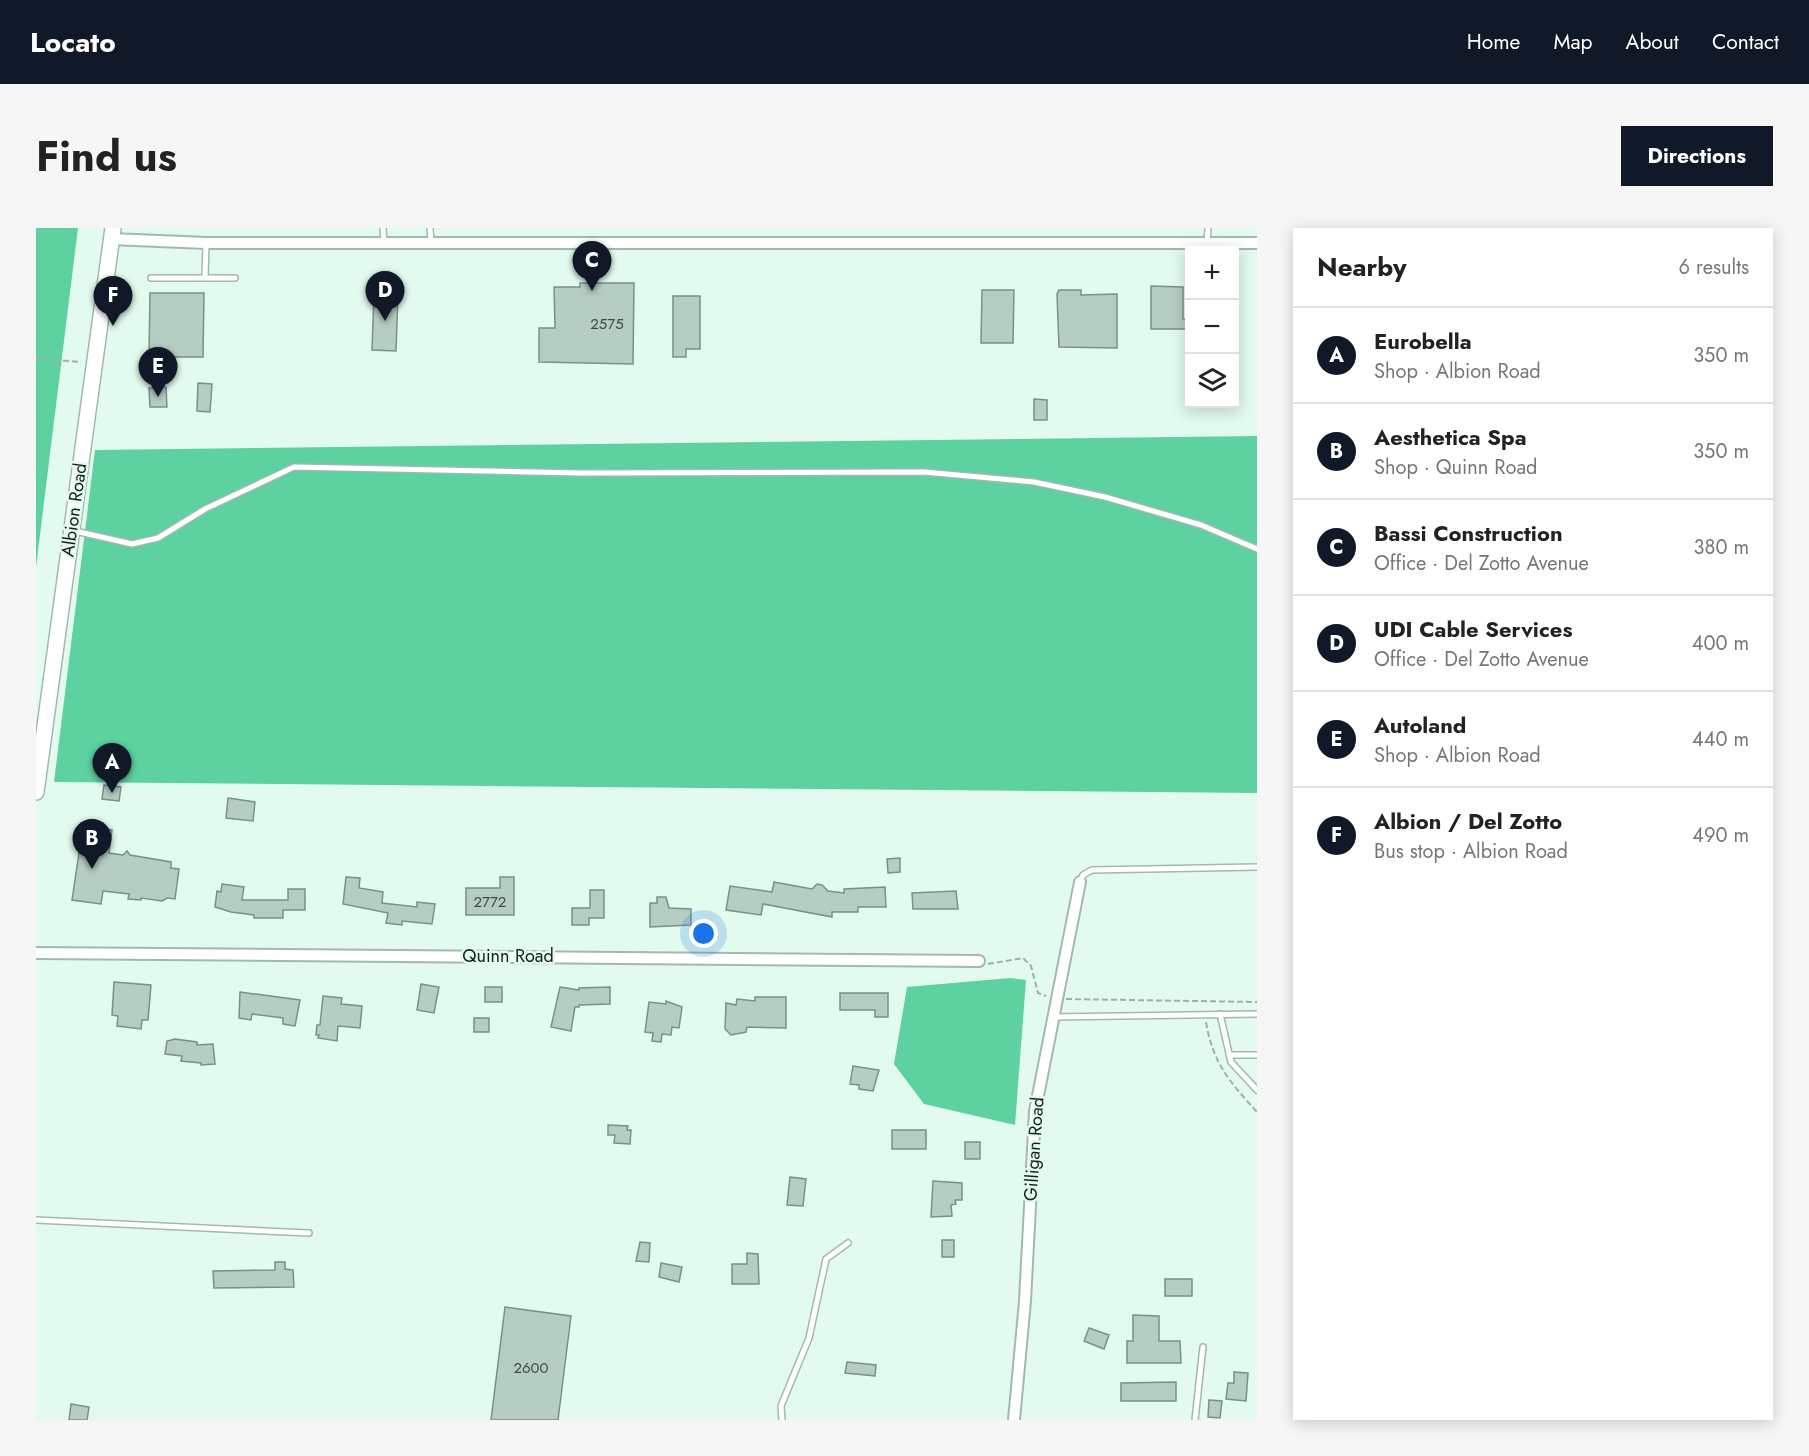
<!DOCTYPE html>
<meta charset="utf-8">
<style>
body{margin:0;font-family:Jost,sans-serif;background:#f6f6f6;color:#222}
.controls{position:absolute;right:18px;top:18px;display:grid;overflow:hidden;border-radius:0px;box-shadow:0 3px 15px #0003}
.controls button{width:54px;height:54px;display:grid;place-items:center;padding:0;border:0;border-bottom:2px solid #e0e0e0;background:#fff;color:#222;font:30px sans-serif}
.you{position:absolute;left:668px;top:706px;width:21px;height:21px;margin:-15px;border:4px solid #fff;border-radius:50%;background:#1a73e8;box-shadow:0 0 0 9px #1a73e833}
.badge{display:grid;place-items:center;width:39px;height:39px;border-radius:50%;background:#111827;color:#fff;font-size:20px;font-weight:700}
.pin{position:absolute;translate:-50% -50px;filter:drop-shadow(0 2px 3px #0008)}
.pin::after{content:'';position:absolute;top:32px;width:21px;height:18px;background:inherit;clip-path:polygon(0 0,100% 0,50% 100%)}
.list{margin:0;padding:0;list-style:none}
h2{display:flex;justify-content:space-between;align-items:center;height:78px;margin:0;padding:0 24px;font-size:26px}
h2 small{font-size:20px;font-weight:400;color:#767676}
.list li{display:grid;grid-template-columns:39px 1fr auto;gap:18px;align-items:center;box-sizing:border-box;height:96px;padding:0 24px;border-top:2px solid #e0e0e0}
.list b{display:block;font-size:22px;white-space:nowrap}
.list p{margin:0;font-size:20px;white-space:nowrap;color:#767676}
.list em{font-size:20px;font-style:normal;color:#767676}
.icon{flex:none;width:33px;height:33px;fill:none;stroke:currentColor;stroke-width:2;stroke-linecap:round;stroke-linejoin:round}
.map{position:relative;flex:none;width:1221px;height:1192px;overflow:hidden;border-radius:0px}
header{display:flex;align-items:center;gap:36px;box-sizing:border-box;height:84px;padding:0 30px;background:#111827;color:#fff}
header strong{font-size:28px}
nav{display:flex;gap:33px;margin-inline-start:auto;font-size:21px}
.intro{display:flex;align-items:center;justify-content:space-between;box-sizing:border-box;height:144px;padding:0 36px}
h1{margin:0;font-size:42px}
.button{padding:15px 27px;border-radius:0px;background:#111827;color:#fff;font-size:21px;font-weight:700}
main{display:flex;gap:36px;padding:0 36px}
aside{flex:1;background:#fff;border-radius:0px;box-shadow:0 3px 15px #0003}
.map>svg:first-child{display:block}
</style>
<header>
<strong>Locato</strong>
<nav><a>Home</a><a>Map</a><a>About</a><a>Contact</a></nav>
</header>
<div class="intro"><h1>Find us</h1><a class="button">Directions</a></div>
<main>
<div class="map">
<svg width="1221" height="1192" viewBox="0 0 1221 1192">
<rect width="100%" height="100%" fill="#e2fbee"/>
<!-- forest -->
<path fill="#5dd19f" d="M0,0H42L0,339Z
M1221,208V565L18,554L59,222Z
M974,750L990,752L979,897L888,876L858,836L871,759Z"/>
<!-- building -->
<path fill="#b5cec1" stroke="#7a9185" stroke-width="1.5" d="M544,55H598L597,136L503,134V100H519L518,59H544Z
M1115,58L1147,59V91H1154V101H1115Z
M946,62H978L977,115H945Z
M1023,62H1045V67L1081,66V120L1023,119L1021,66Z
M338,64L362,65L360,123L336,122Z
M114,65H168L167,129H113Z
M637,68H664V121H650V129H637Z
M162,155L176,156L174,184L161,183Z
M130,159L131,179H114L113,160Z
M998,171L1011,172V192H998Z
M68,557L85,559L83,573L66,571Z
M192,570L219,574L217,593L190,590Z
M47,598L76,602L73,625L87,627L91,623L94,627L135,634V640L143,641L139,671L131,670L126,673L105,670V672L92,671L93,666L67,663L65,676L36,672Z
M864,630V644L852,645L851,631Z
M310,649L324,650L323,660L347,664L346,675L381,679V674L399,676L396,696L366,693V697L350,695L352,685L307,676Z
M464,649H478V687H430V660H464Z
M738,654L776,661L781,656L786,657L792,663L808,665V661L849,659L850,679H822V684H796V689L727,676L725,687L690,682L694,658L736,664Z
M186,656L208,659L206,672H252V661H269V682H247V690H218V687L195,684L179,679L181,663L185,664Z
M554,662H568V690H553V697H536V680H554Z
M920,663L922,681H877L876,665Z
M621,669H630L633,680L655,681V697L614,699V675H621Z
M78,754L115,757L112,792H106L105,801L81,798L82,788L76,787Z
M385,756L403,759L398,785L381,782Z
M449,759H466V774H449Z
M524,759L543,762V760L574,759V776L543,777V779H539L535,803L515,799Z
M204,764L264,772L259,798L247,796V790L216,786L215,792L203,790Z
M804,765H852V789H839V782H804Z
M287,768L306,770L305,776L326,778L324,800L302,798L301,813L282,810L283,807H280L281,797H284Z
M719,769H750V800L711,799L710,804L695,807L689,801L690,775L700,777L701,771L719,773Z
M630,773L646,779L643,800L636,799L635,807L626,806L625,814L616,813L617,805L609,804L613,774L630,776Z
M438,790H453V804H438Z
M139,811L161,814V817L177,816L179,836L165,837V835L145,833L146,828L129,826L131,813Z
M817,838L843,842L837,863L823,861V857L814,856Z
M572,897L592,898L591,902H595L594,916L578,915L579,907H572Z
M856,902H890V921H856Z
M929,914H944V931H929Z
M754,949L770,951L767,978L751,977Z
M897,953L926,955V972H919L920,976L915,977L916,988L895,989Z
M906,1012H918V1029H906Z
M604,1014L614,1015L613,1034L600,1033Z
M711,1025L722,1026L723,1056H696V1036H711Z
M239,1034H249V1041L257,1042L258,1059L178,1060L177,1043L239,1042Z
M625,1035L646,1039L643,1054L623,1049Z
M1129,1051H1156V1068H1129Z
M469,1079L535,1088L522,1192H455Z
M1097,1087L1123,1088V1113H1144L1145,1135H1091V1113H1097Z
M1053,1100L1073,1107L1068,1121L1048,1113Z
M811,1134L840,1137L839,1148L809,1145Z
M1198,1144L1212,1145L1210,1173L1190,1171L1192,1155H1198Z
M1140,1154V1173H1085V1155Z
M1173,1172L1186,1173L1184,1190L1172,1189Z
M35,1176L53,1179L51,1192H33Z"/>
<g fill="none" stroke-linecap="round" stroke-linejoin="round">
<!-- lane casing -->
<g stroke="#a2baad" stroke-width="8">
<path id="lane" d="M347,0L348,14
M394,0L395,15
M1171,15L1172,0
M115,50H199
M169,50L170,15
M39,303L96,316L122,310L169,281L258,239L544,245L888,244L998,254L1069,269L1165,297L1221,321
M1044,654L1047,647L1056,642L1221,639
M1184,786L1195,834L1221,862
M1017,789L1221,786
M1193,827H1221
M0,992L273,1005
M746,1192L745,1178L773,1110L790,1031L812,1015
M1159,1192L1167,1119"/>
</g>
<!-- street casing -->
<g stroke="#a2baad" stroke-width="14">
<path id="street" d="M75,11L170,15H1221
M0,725L943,733
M978,1192L989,1073L999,883L1044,654"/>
</g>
<!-- secondary casing -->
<g stroke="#a2baad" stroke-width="18">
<path id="secondary" d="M0,564L77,0"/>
</g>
<!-- path -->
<path stroke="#9eb1a7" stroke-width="2" stroke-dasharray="6 3" stroke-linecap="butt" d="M0,130L45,134
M952,736L987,730L995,738L1002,765L1010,768
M1030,771L1221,774
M1170,794C1177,836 1194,854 1221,884"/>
<!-- lane -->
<use href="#lane" stroke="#fff" stroke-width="5"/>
<!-- street -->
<use href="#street" stroke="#fff" stroke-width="10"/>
<!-- secondary -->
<use href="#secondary" stroke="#fff" stroke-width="15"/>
</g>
<g text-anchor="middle" stroke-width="5" stroke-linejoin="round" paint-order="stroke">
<!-- number labels -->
<g font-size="15" fill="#3e4b44">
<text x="571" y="101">2575</text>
<text x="454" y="679">2772</text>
<text x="495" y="1145">2600</text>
</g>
<!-- street labels -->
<g font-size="18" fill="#161f1a" stroke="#e2fbee">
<text transform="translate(38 282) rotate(-82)" y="6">Albion Road</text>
<text x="472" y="734">Quinn Road</text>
<text transform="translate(998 921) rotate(-86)" y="6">Gilligan Road</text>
</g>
</g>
</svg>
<div class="controls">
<button>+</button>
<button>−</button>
<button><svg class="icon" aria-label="layers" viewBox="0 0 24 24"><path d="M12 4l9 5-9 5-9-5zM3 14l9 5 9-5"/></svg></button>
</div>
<div class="you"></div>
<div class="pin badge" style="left:76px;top:565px">A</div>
<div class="pin badge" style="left:56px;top:641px">B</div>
<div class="pin badge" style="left:556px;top:63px">C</div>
<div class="pin badge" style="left:349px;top:93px">D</div>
<div class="pin badge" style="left:122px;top:169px">E</div>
<div class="pin badge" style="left:77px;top:98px">F</div>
</div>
<aside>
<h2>Nearby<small>6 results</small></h2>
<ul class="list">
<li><span class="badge">A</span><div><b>Eurobella</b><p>Shop · Albion Road</p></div><em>350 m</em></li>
<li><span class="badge">B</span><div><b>Aesthetica Spa</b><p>Shop · Quinn Road</p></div><em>350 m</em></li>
<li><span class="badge">C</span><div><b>Bassi Construction</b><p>Office · Del Zotto Avenue</p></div><em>380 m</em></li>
<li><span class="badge">D</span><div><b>UDI Cable Services</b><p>Office · Del Zotto Avenue</p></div><em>400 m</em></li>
<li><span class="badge">E</span><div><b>Autoland</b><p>Shop · Albion Road</p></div><em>440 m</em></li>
<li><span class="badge">F</span><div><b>Albion / Del Zotto</b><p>Bus stop · Albion Road</p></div><em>490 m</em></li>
</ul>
</aside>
</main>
